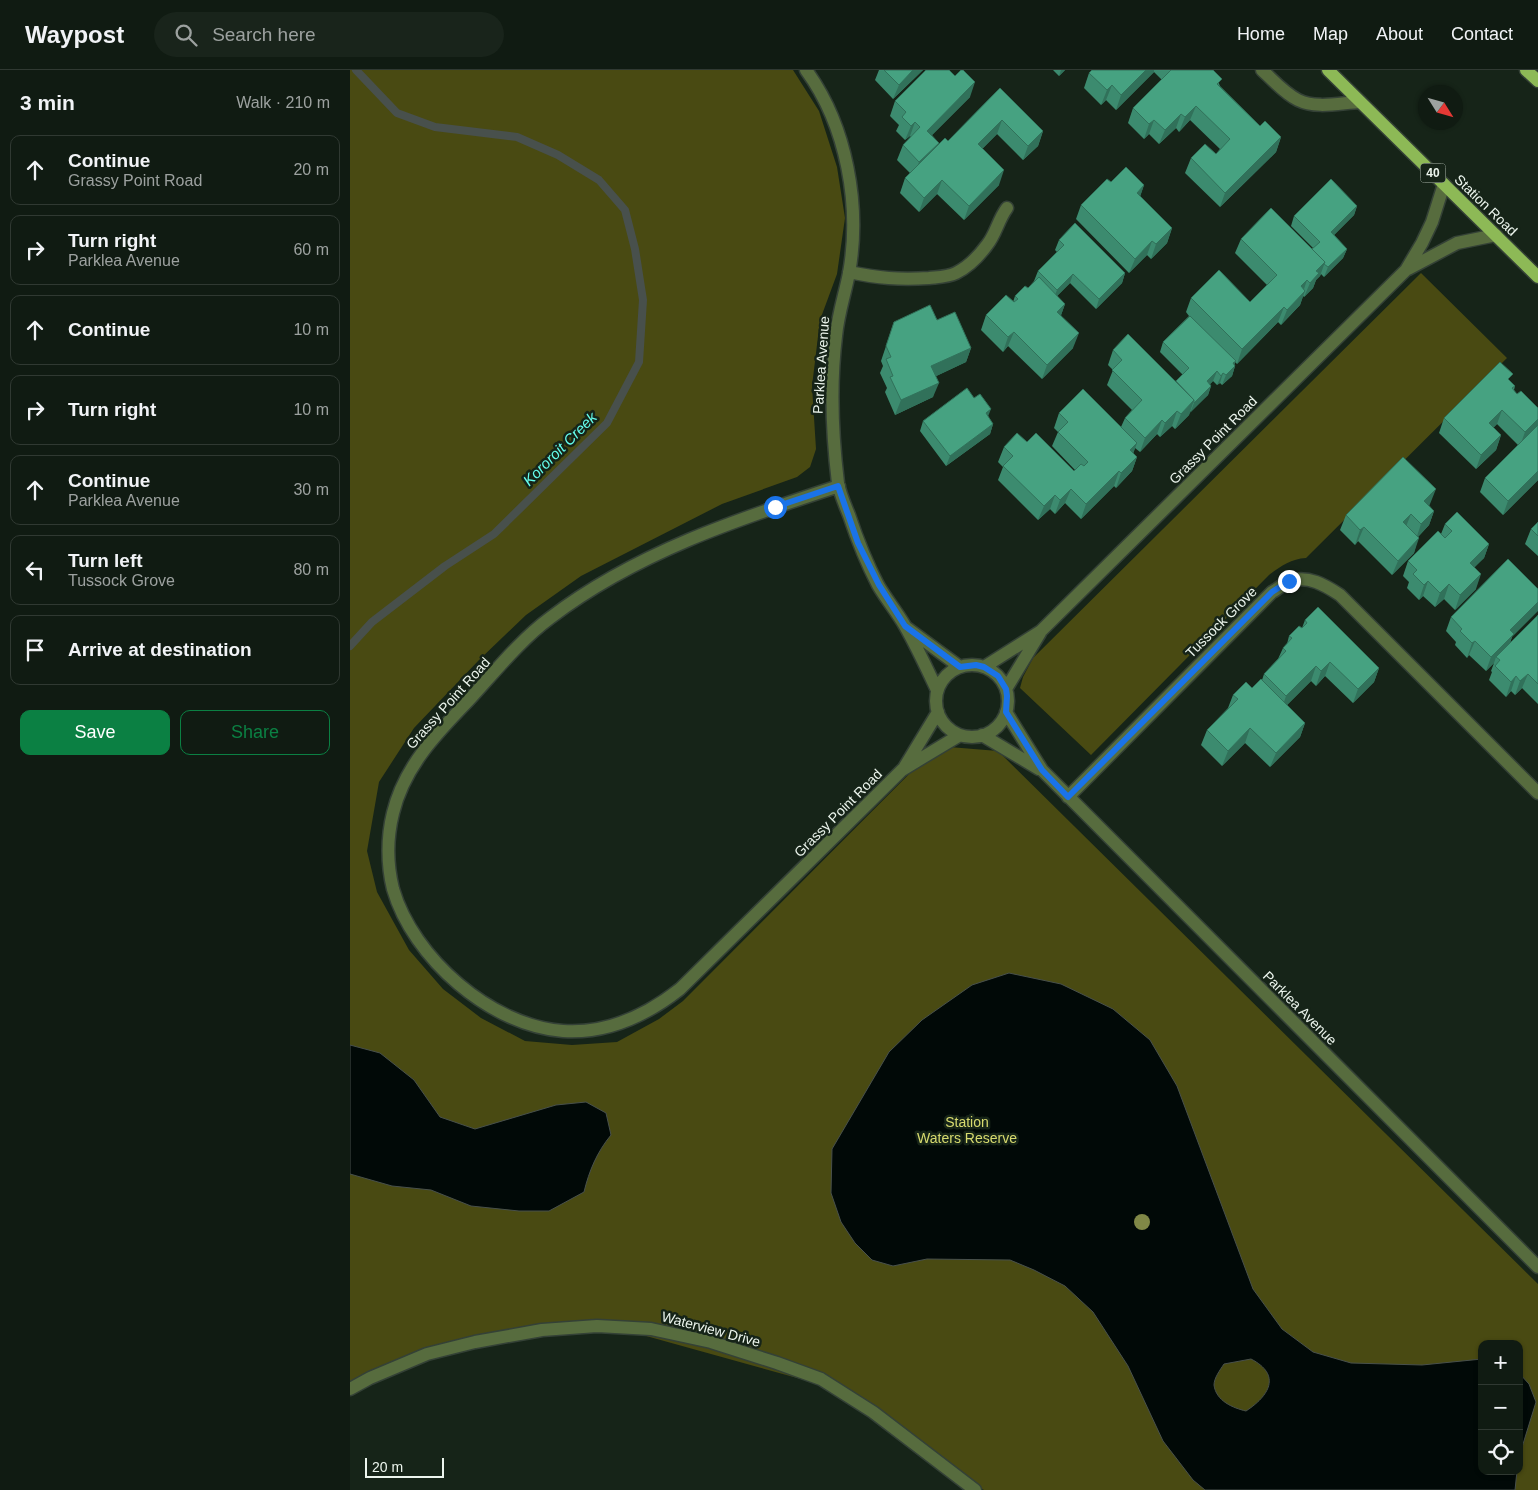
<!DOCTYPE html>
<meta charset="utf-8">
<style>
body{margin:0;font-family:Arial,sans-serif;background:#19241b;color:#f1f3f6}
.controls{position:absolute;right:15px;bottom:15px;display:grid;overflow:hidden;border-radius:10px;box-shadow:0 1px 4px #0004}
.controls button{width:45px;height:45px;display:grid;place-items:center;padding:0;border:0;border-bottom:1px solid #303932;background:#101b12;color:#f1f3f6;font:25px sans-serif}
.compass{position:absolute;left:1068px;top:15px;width:45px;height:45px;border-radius:50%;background:#101b12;box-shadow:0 1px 4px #0004;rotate:127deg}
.scale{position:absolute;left:15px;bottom:12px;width:79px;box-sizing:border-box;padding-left:5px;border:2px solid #ecf5ed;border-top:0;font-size:14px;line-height:18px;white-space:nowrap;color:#ecf5ed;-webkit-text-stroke:4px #162418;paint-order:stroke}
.stop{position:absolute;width:15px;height:15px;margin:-11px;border:4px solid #1a73e8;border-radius:50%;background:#fff}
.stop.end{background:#1a73e8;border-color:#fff;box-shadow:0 1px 5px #0008}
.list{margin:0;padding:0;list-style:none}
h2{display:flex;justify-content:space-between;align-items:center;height:65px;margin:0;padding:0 20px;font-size:21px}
h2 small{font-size:16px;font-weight:400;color:#9ca19f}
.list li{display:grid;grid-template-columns:32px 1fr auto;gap:15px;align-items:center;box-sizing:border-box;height:70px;margin:0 10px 10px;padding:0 10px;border:1px solid #303932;border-radius:10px}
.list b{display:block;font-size:19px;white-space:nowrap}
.list p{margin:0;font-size:16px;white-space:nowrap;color:#9ca19f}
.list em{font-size:16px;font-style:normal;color:#9ca19f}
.actions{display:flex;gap:10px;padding:15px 20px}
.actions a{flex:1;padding:11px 0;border:1px solid #0b8043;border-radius:10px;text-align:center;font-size:18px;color:#0b8043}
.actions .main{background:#0b8043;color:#fff}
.icon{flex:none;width:28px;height:28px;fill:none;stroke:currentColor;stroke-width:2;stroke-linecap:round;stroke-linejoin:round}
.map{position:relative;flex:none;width:1188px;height:1420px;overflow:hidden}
header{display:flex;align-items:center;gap:30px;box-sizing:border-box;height:70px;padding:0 25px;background:#101b12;border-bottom:1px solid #303932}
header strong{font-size:24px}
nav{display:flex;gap:28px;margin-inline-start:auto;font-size:18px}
.search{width:350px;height:45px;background:#19241b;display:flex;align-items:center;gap:12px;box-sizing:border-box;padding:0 18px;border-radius:28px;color:#9ca19f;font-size:19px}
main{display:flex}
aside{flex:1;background:#101b12}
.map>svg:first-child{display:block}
</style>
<header>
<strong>Waypost</strong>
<div class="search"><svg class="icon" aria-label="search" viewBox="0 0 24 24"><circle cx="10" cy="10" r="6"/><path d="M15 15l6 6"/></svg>Search here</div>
<nav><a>Home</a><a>Map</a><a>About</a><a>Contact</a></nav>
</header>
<main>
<aside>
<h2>3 min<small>Walk · 210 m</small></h2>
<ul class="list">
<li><svg class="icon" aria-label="ahead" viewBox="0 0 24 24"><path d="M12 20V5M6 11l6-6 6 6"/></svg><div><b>Continue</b><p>Grassy Point Road</p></div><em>20 m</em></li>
<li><svg class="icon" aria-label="right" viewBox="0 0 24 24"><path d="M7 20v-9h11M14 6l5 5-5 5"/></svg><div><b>Turn right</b><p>Parklea Avenue</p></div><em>60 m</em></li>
<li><svg class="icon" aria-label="ahead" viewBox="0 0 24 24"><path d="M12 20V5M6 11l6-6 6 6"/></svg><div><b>Continue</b></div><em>10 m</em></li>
<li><svg class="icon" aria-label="right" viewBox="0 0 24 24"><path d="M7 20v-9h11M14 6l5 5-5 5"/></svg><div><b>Turn right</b></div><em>10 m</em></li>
<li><svg class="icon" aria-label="ahead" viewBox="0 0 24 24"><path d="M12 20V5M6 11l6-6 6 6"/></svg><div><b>Continue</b><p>Parklea Avenue</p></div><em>30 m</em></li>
<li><svg class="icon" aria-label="left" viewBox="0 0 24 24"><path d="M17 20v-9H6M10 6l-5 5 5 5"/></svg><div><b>Turn left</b><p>Tussock Grove</p></div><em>80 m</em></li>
<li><svg class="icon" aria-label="arrive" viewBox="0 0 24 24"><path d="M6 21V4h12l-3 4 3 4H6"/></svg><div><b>Arrive at destination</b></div></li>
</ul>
<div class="actions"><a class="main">Save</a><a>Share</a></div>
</aside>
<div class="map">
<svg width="1188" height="1420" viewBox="0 0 1188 1420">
<rect width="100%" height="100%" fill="#162418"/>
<!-- green -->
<path fill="#494a12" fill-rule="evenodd" d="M0,0H443L469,41L487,97L495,148L487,204L470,250L462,316L466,379L460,397L447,407L372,434L231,506L176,545L129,590L64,658L29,712L17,781L27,822L59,880L93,919L131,948L175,971L222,975L267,972L309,949L333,931L587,676L648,681L1188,1214V1420H634L598,1400L476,1316L289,1264L194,1255L78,1277L0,1312ZM1132,1274H1169V1401H1132Z
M1071,203L1157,288L956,488C941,489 931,496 919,505L741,685L670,618L673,607L683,588Z"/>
<!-- water -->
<path fill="#010907" stroke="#48504c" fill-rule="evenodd" d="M659,903L711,914L763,939L800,970L827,1016L903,1219L932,1259L963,1282L1001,1293L1072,1295L1132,1289V1401H1167L1165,1420H855L843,1410L813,1371L778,1296L743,1242L715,1216L684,1200L660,1190L577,1189L543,1196L522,1190L505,1173L491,1152L481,1123L482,1079L539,982L572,950L622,915ZM791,1146L796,1149L798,1152L797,1156L794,1157L787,1155L788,1149ZM901,1289C932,1305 919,1326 896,1341C883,1338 866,1331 864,1315C864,1308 870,1300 874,1294Z
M0,975L30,983L64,1010L90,1047L125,1059L206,1035L236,1032L256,1043L261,1065C247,1082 239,1101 234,1122L199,1141H169L121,1136L81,1120L42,1116L0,1104Z
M1169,1303L1179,1314L1186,1332L1169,1387Z"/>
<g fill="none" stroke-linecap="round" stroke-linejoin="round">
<!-- stream -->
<path stroke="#48504c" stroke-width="8" d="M0,576L22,552L95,496L144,464L257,353L289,292L293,230L285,179L275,140L249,110L208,85L167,67L85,57L47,43L6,0"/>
<!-- minor casing -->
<g stroke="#344136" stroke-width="15">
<path id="minor" d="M456,0C497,56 511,136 499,203C495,224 488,244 486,266C480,315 482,364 488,413C490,424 495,435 499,445C507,469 516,492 528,515C536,529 547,542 555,556C567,577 577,599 587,620
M912,0C923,10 934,23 948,30C966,39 990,33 1010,32
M1058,199L1107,173L1146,165
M499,202C528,208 549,210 579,208C588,207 598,207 606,203C618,197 629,186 637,175C646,164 648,150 657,138
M489,416C388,449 285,483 200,548C169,571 144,603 118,631C86,664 54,697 43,743C37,767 37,795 43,819C63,888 141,956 213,961C257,964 297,945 330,919L552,700L610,665
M557,558L610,597
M586 631a36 36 0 1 1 72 0a36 36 0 1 1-72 0Z
M634,597L691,561L1056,200L1072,173L1082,152L1094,114
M656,619L690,563
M656,642L692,700L1188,1197
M632,665L689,699
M554,698L588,642
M718,727L922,522C928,519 934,513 940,511C958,505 975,515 990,525L1188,723
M0,1319L20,1308L77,1284L125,1272L192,1260L247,1256L301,1259L361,1272L427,1293L471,1309L523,1342L625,1420"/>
</g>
<!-- primary casing -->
<g stroke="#344136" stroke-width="15">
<path id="primary" d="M978,0L1188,207
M1176,0L1188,11"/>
</g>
<!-- minor -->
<use href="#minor" stroke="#576c3e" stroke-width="12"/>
<!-- primary -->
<use href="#primary" stroke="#8db956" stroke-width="12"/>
</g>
<!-- trees -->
<circle fill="#808847" cx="792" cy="1152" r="8"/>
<!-- wall -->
<path fill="#3c8b6f" d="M529,0H573L543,29L525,10Z
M703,0H715L709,6Z
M742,0H863L870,16L910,56L931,67L926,82L870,137L835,103L841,88L866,84L870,79L840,50L829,62L826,58L809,74L799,64L794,69L778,53L783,38L812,10L804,2L766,40L756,30L751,35L734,18L739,3Z
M650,18L693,61L688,76L673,90L647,64L632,79L649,115L614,150L587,124L569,142L550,123L555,108L560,103L547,90L553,75L561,67L560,66L555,70L546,61L549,55L540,46L545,31L620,27L582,65L589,73L588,75L598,71Z
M761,112L794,115L790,126L822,158L817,173L801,189L797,185L779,203L726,149L731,135Z
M1007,136L1004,145L984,165L997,179L993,188L974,207L971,204L970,206L966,210L963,218L954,227L953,226L950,235L931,255L928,252L887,294L885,292L884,295L885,296L882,306L872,315L870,313L867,315L863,311L860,314L861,316L858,325L840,342L839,345L825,359L822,356L810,367L807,364L790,382L785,378L783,383L787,387L782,401L766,418L764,416L731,449L715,433L705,444L700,439L688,450L648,410L653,397L648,392L654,377L677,372L724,401L725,400L702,376L708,362L704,358L709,343L771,357L775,348L782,340L757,315L763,300L758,295L763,280L826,311L833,305L810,282L813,272L839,246L836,242L841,228L900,232L917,215L885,183L891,169L962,179L963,178L941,156L944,146Z
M709,170L775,203L772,213L746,239L720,213L707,226L715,234L711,245L723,278L692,309L658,276L653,282L631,260L636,245L663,232L665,226L678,218L684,211L688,201L707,182L705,180Z
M544,252L621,278L616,292L586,306L583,327L545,345L535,322L537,318L530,303L533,296L531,291Z
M1160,311L1165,316L1164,320L1188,410L1153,445L1130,422L1135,408L1168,375L1147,354L1143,358L1151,365L1146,380L1126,399L1089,363L1094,348Z
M638,347L643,354L640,364L596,396L570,361L573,351Z
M1080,434L1079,435L1084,441L1079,455L1068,467L1064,483L1042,505L1008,471L1005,475L990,460L996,445Z
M1188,452V486L1175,474L1181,459Z
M1095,454L1139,474L1134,488L1124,497L1126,519L1105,540L1094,529L1085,537L1073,526L1069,530L1057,518L1059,512L1053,506L1058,491L1091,464Z
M1188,545V634L1172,618L1165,625L1161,621L1156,627L1139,610L1142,602L1141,601L1144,593L1136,601L1119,585L1117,588L1105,575L1106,572L1096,561L1101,547L1162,567L1160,573Z
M955,550L1029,598L1024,612L1003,633L975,606L966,616L961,611L937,635L955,653L950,667L920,697L895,673L872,696L851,675L857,660L878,638L883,625L902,618L912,610L914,604L928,589L933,578L937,574L939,566L952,558Z"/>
<!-- shaded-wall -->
<path fill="#31715a" d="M563,0H573L543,29L549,15Z
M711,0H715L709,6Z
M796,0H804V2L766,40L771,25Z
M625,12L620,27L572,75L577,61Z
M762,15L756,30L751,35L757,20Z
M846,36L840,50L829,62L835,47Z
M831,44L826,58L809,74L815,60Z
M652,50L647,64L622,89L628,74Z
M804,50L799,64L794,69L799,54Z
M565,52L560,66L555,70L561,56Z
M693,61L688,76L673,90L678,76Z
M931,67L926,82L870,137L875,123Z
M589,73L584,87L564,106L569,92Z
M654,100L649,115L614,150L619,136Z
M592,110L587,124L569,142L574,128Z
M794,115L789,130L787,123Z
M1007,136L1004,145L977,172L981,162Z
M822,158L817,173L801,189L806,174Z
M802,171L797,185L779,203L785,189Z
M997,179L993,188L974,207L978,197Z
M975,192L970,206L966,210L963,218L954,227L960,213L966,201Z
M775,203L772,213L746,239L749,229Z
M723,204L720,213L703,230L707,220Z
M957,210L952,225L951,216Z
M955,221L950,235L931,255L937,240Z
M715,234L710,248L707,242Z
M934,237L928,252L887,294L892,279Z
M664,262L658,276L653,282L658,267Z
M729,263L723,278L692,309L697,295Z
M621,278L616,292L576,311L581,296Z
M886,291L883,298L885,296L882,306L872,315L876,305L883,293Z
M867,301L863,311L853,321L857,311Z
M873,303L870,313L867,315L871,306Z
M589,313L583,327L545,345L551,330Z
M861,316L858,325L840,343L844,333Z
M844,330L839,345L825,359L831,344Z
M641,339L637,349L636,343Z
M1152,340L1147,354L1134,367L1139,353Z
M827,341L822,356L810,367L815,353Z
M1188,349V358L1170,376L1175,362Z
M812,350L807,364L790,382L795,368Z
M643,354L640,364L596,396L600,386Z
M1151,365L1146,380L1126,399L1131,385Z
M787,373L782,387L780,380Z
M787,387L782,401L766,418L771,403Z
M769,401L764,416L731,449L736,434Z
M1188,401V410L1153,445L1158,431Z
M721,419L715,433L705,444L710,430Z
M1086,419L1080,434L1069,445L1074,431Z
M705,425L700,439L688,450L694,436Z
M1084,441L1079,455L1066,469L1071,454Z
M1061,444L1055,459L1053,452Z
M1014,457L1008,471L1005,475L1010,460Z
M1069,468L1064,483L1042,505L1048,491Z
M1139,474L1134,488L1115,507L1120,493Z
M1131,504L1126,519L1105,540L1110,525Z
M1078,511L1073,526L1069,530L1074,515Z
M1099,514L1094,529L1085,537L1090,523Z
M1188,532V541L1162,567L1158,578L1146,587L1144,593L1136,601L1141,587L1160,560Z
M1125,571L1119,585L1117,588L1122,573Z
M980,592L975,606L966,616L971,601Z
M966,596L961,611L931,641L936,626Z
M1029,598L1024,612L1003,633L1008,619Z
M1178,604L1172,618L1165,625L1170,611Z
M1166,606L1161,621L1156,627L1161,612Z
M955,653L950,667L920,697L926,683Z
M900,658L895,673L872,696L878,681Z"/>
<!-- building -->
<path fill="#46a281" stroke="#31715a" d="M534,0H563L549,15Z
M576,0H599L605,6L611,0H613L625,12L577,61L589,73L569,92L553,75L570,57L565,52L561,56L552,47L556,42L545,31Z
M742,0H796L771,25L762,15L757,20L739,3Z
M821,0H863L872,9L867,14L910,56L915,51L931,67L875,123L841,88L855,74L866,84L880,69L846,36L835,47L831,44L815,60L804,50L799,54L783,38Z
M650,18L693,61L678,76L652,50L628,74L654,100L619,136L592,110L574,128L555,108L595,68L598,71Z
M776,97L794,115L787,123L822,158L806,174L802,171L785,189L731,135L757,109L761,112Z
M981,109L1007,136L981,162L997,179L978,197L974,194L975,192L962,179L970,172L944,146Z
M921,138L975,192L966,201L969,203L960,213L957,210L951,216L955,221L937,240L934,237L892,279L841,228L869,200L900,232L927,205L891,169Z
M725,153L775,203L749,229L723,204L707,220L688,201L714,175L709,170Z
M689,207L715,234L707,242L729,263L697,295L664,262L658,267L636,245L656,225L664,232L668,229L665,226L675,216L678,218Z
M580,235L587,250L605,242L621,278L581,296L589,313L551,330L540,307L543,306L536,289L541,287L536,276L544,252Z
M840,246L886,291L883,293L885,296L876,305L873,303L871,306L867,301L857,311L861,316L844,333V330L826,311L839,298L813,272Z
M778,264L844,330L831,344L827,341L815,353L812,350L795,368L775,348L792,330L762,300L772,290L763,280Z
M1150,292L1163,304L1158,309L1165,316L1162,318L1167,324L1171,321L1188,338V349L1175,362L1152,340L1139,353L1151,365L1131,385L1094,348Z
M617,318L624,328L630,324L641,339L636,343L643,354L600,386L573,351Z
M733,319L787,373L780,380L787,387L771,403L769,401L736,434L721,419L710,430L705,425L694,436L653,396L663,386L654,377L667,363L677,372L686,363L724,401L731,394L734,396L738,392L708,362L718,352L709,343Z
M1188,355V401L1158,431L1135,408Z
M1053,387L1086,419L1074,431L1084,441L1071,454L1061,444L1053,452L1069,468L1048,491L1014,457L1010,460L996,445Z
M1107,442L1139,474L1120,493L1131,504L1110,525L1099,514L1090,523L1078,511L1074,515L1063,504L1067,500L1058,491L1088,461L1095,468L1102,461L1095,454Z
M1188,452V466L1181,459Z
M1158,489L1188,519V532L1160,560L1164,564L1141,587L1125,571L1122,573L1110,561L1112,559L1101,547Z
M968,537L1029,598L1008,619L980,592L971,601L966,596L936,626L914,604L936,581L933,578L942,568L939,566L949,556L952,558L957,553L955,550Z
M1188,545V614L1178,604L1170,611L1166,606L1161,612L1145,596L1150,590L1146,587Z
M911,609L955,653L926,683L900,658L878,681L857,660L888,629L883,625L896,612L902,618Z"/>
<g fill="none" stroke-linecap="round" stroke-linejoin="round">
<!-- route -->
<path stroke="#1a73e8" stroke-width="6" d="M425,437L488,416L508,473L529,515L555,556L610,597L626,595L634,597L648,606L656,619L657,626L656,642L692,700L718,727L922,522L939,511"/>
</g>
<g text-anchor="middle" stroke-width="5" stroke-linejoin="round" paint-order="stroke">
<!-- shield labels -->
<rect fill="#162418" stroke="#acb6ad" stroke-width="1" x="1070.5" y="93.5" width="25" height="19" rx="4"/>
<g font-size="12" font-weight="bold" fill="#ecf5ed">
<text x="1083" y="107">40</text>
</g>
<!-- street labels -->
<g font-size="14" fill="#ecf5ed" stroke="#162418">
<text transform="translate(1136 135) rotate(44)" y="5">Station Road</text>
<text transform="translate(471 295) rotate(-86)" y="5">Parklea Avenue</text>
<text transform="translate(863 370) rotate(-45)" y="5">Grassy Point Road</text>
<text transform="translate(871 552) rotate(-45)" y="5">Tussock Grove</text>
<text transform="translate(98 633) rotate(-48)" y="5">Grassy Point Road</text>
<text transform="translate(488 743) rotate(-45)" y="5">Grassy Point Road</text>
<text transform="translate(950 938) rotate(45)" y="5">Parklea Avenue</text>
<text transform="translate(361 1259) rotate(15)" y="5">Waterview Drive</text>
</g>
<!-- park labels -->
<g font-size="14" fill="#d7da6e" stroke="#162418">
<text x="617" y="1057">Station<tspan x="617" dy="16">Waters Reserve</tspan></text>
</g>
<!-- water labels -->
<g font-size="15" font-style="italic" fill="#65feee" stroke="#162418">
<text transform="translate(210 379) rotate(-45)" y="5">Kororoit Creek</text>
</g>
</g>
</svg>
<div class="controls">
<button>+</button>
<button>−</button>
<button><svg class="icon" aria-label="locate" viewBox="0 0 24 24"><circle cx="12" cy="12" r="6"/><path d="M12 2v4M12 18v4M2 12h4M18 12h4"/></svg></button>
</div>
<svg class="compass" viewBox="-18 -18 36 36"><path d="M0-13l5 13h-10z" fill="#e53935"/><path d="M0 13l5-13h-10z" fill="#9ca19f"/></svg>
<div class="scale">20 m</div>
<div class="stop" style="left:425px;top:437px"></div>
<div class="stop end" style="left:939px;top:511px"></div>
</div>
</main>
